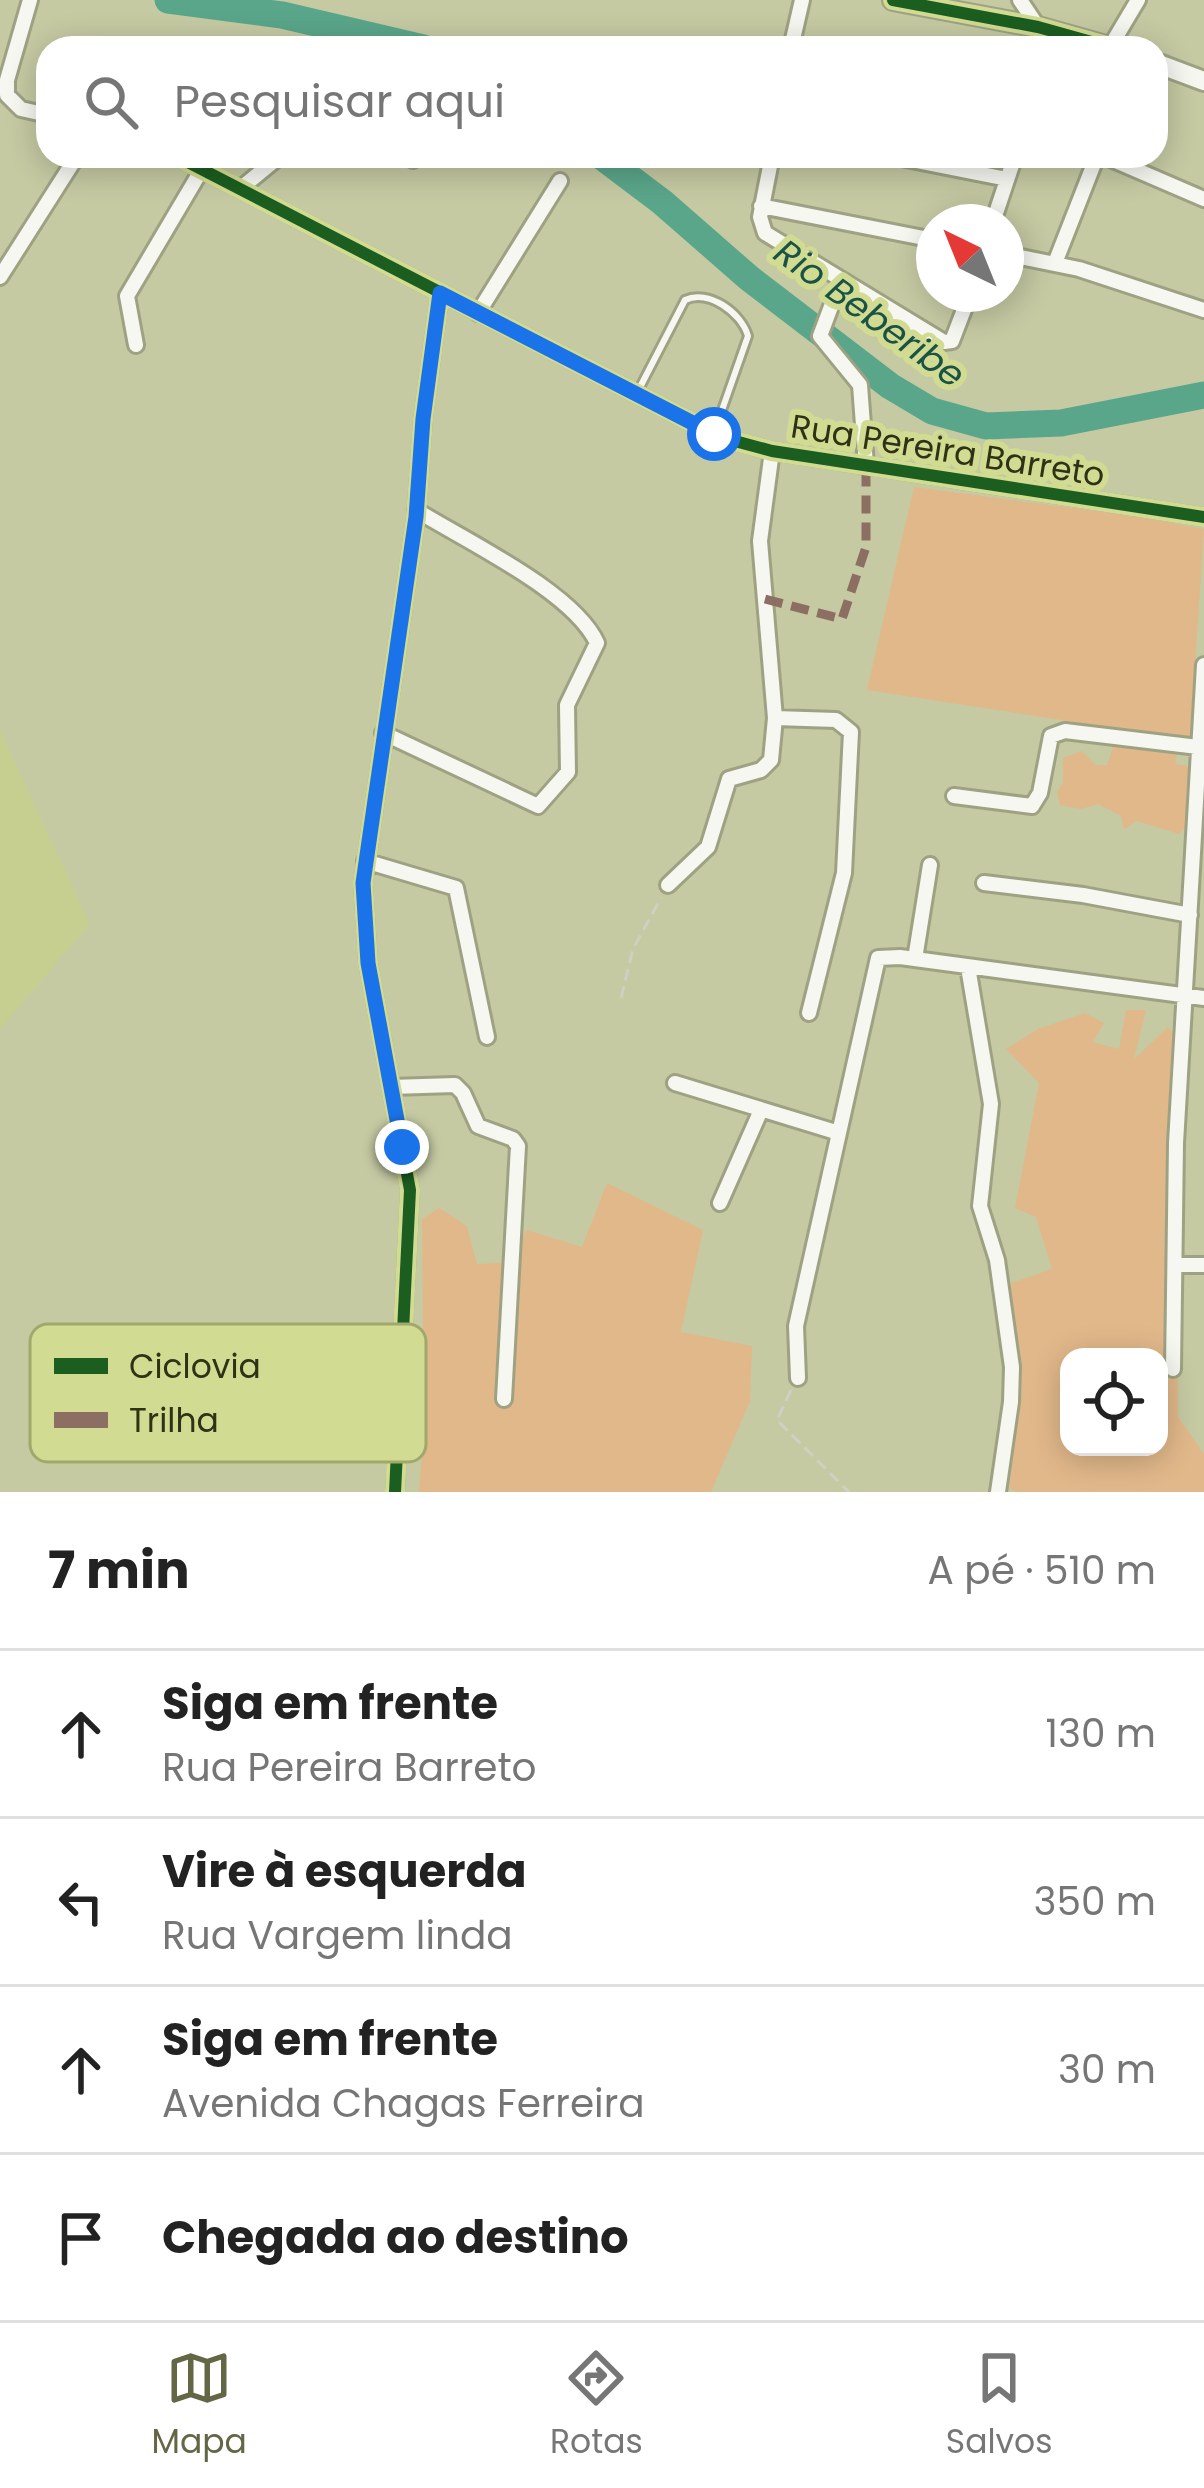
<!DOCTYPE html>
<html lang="pt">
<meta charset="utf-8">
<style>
body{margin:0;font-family:Poppins,sans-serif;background:#f2f2f2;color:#222}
.controls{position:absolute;right:36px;bottom:36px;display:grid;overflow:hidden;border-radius:24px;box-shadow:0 6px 30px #0003}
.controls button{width:108px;height:108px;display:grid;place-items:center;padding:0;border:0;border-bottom:3px solid #e0e0e0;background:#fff;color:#222;font:60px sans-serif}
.compass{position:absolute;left:916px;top:204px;width:108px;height:108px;border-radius:50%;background:#fff;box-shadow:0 6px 30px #0003;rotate:317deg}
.stop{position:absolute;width:36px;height:36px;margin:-27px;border:9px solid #1a73e8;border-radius:50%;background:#fff}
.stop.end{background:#1a73e8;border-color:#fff;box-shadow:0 3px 12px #0008}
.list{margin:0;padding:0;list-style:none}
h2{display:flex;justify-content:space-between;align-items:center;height:156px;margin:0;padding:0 48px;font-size:51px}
h2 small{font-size:39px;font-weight:400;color:#767676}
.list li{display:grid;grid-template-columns:78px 1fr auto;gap:36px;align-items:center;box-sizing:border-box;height:168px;padding:0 48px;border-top:3px solid #e0e0e0}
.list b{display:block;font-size:45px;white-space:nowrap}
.list p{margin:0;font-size:39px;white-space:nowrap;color:#767676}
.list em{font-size:39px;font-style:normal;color:#767676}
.icon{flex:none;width:66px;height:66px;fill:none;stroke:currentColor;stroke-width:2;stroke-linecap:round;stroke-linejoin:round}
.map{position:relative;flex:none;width:1204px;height:1492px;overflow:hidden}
.search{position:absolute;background:#fff;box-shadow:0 6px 30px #0003;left:36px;right:36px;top:36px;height:132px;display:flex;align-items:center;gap:30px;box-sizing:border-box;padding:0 42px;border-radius:36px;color:#767676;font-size:45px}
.sheet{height:828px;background:#fff}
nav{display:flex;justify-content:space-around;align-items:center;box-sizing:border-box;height:168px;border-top:3px solid #e0e0e0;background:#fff;font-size:33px;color:#767676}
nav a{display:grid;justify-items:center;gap:6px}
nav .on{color:#646746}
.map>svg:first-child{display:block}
</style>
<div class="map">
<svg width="1204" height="1492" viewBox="0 0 1204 1492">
<rect width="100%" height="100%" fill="#c5caa3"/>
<!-- built -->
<path fill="#c6ce90" d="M0,730L90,924L0,1029Z"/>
<!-- green -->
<path fill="#e1b88a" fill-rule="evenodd" d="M914,487L1135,516L1204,529L1190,740L867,690Z
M1115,741L1178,749L1175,764L1189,766L1196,788L1195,817L1179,834L1137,821L1124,829L1121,816L1098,804L1081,809L1060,805L1057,792L1063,783V758L1082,751L1096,765H1107Z
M1126,1010H1146L1134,1059L1168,1027L1177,1037L1178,1417L1204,1454V1492H1018L1009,1488C1020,1416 1018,1355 1008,1284L1052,1269L1036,1217L1015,1208L1039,1083L1006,1049L1038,1029L1085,1013L1104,1023L1093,1042L1119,1049ZM1069,1357H1159V1447H1069Z
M607,1183L703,1230L681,1332L752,1346L750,1401L711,1492H419L424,1429L422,1219L439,1208L467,1226L477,1264L501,1263L527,1230L582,1247Z"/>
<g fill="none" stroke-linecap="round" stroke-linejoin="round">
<!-- river -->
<path stroke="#5aa68a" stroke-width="27" d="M168,0L282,15L423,48
M601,156L662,202L749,278L890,386L932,411L986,426L1061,423L1204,395"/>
<!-- lane casing -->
<g stroke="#9ea283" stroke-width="12">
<path id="lane" d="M637,393L685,300C708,289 741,312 748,336L715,430"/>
</g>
<!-- street casing -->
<g stroke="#9ea283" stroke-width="20">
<path id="street" d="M30,0L7,80V95L21,109L48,115
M1020,0L1038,27
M1110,47L1138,0
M791,48L802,0
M176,156L720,437L772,451L1204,517
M408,156L413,160
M772,156L760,217L765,233L944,342L952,341L970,294
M891,156L1007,179
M1104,156L1204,199
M240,189L280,156
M761,206L934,240
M993,222L1015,156
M1006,254L1079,269L1204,310
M1055,263L1097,156
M0,277L77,156
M841,280L820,336L860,385L866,465
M478,313L560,181
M136,345L127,296L202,169
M775,718L836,720L851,732L844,873L809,1013
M383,733L538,806L568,772L567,705L597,643C574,592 466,541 416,510
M954,796L1032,806L1040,793L1051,736L1065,731L1198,747
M365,861L456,888L487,1037
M984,883L1083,895L1190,915
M668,885L708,847L729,779L761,770L771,760L775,718L760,541L772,451
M915,959L930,865
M968,967L991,1104L980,1206L997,1260L1012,1367L1011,1402L998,1492
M675,1083L839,1133
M391,1087L455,1085L463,1093L478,1126L513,1139L518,1146L504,1399
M720,1203L761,1110
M1175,1265H1204
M1173,1369L1176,1143L1204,665
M798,1378L796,1326L878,958L900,957L1204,998
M395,1492L410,1190L368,963L363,883L416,517L423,419L440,293"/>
</g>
<!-- secondary casing -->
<g stroke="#9ea283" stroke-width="24">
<path id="secondary" d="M893,0L1038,27L1113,48
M1156,63L1204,81"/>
</g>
<!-- path -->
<path stroke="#ced0c2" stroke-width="3" stroke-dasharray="12 6" stroke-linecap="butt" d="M621,998L633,949L661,898
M791,1390L777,1420L849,1492"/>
<!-- lane -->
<use href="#lane" stroke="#f6f7f1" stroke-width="6"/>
<!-- street -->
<use href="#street" stroke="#f6f7f1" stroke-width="14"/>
<!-- secondary -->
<use href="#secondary" stroke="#f6f7f1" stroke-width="18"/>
<!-- quiet -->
<path stroke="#8d6e63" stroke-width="9" stroke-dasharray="18 9" stroke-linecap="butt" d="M765,599L842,619L866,547V465"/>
<!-- cycleway casing -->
<g stroke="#d2db92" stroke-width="20">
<path id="cycleway" d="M893,0L1038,27L1113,48
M176,156L720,437L772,451L1204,517
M395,1492L410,1190L368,963L363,883L416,517L423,419L440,293"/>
</g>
<!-- cycleway -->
<use href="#cycleway" stroke="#1b5e20" stroke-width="12"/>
</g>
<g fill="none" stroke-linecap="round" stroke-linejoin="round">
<!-- route -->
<path stroke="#1a73e8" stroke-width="15" d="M402,1147L368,963L363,883L416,517L423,419L440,293L714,434"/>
</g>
<g text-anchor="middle" stroke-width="12" stroke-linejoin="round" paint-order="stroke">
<!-- street labels -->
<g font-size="33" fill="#2f3214" stroke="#d2db92">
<text transform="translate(948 450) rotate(9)" y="12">Rua Pereira Barreto</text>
</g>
<!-- water labels -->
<g font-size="36" font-style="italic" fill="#1a5346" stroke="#d2db92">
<text transform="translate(870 313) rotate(36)" y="13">Rio Beberibe</text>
</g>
</g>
<!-- legend -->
<rect x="30" y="1324" width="396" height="138" rx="18" fill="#d2db92" stroke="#a1a86c" stroke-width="3"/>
<rect x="54" y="1358" width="54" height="16" fill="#1b5e20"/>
<rect x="54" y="1412" width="54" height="16" fill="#8d6e63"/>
<g font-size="33" fill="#2f3214">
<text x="129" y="1378">Ciclovia</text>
<text x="129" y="1432">Trilha</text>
</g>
</svg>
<div class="controls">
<button><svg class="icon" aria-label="locate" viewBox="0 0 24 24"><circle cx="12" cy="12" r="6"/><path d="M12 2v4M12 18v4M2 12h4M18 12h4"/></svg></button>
</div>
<svg class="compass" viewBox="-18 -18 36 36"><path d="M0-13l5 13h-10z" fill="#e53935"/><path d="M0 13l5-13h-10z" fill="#767676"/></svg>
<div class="stop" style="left:714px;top:434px"></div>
<div class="stop end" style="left:402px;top:1147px"></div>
<div class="search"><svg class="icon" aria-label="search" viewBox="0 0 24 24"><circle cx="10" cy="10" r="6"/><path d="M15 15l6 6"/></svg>Pesquisar aqui</div>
</div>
<section class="sheet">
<h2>7 min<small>A pé · 510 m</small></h2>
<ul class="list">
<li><svg class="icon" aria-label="ahead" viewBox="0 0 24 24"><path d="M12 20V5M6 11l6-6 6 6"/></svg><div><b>Siga em frente</b><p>Rua Pereira Barreto</p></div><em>130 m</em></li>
<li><svg class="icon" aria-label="left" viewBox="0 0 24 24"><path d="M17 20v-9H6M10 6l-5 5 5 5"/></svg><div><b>Vire à esquerda</b><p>Rua Vargem linda</p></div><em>350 m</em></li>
<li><svg class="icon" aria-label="ahead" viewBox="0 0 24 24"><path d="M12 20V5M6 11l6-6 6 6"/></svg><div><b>Siga em frente</b><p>Avenida Chagas Ferreira</p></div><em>30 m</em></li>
<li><svg class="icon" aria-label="arrive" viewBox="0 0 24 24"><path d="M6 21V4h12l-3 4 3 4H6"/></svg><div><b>Chegada ao destino</b></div></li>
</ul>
</section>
<nav>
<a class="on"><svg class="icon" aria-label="map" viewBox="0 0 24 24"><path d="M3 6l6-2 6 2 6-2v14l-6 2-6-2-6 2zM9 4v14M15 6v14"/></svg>Mapa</a>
<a><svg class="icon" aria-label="directions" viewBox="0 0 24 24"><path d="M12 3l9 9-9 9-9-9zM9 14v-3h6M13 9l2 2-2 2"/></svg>Rotas</a>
<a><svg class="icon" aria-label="saved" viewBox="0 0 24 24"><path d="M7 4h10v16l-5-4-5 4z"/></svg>Salvos</a>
</nav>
